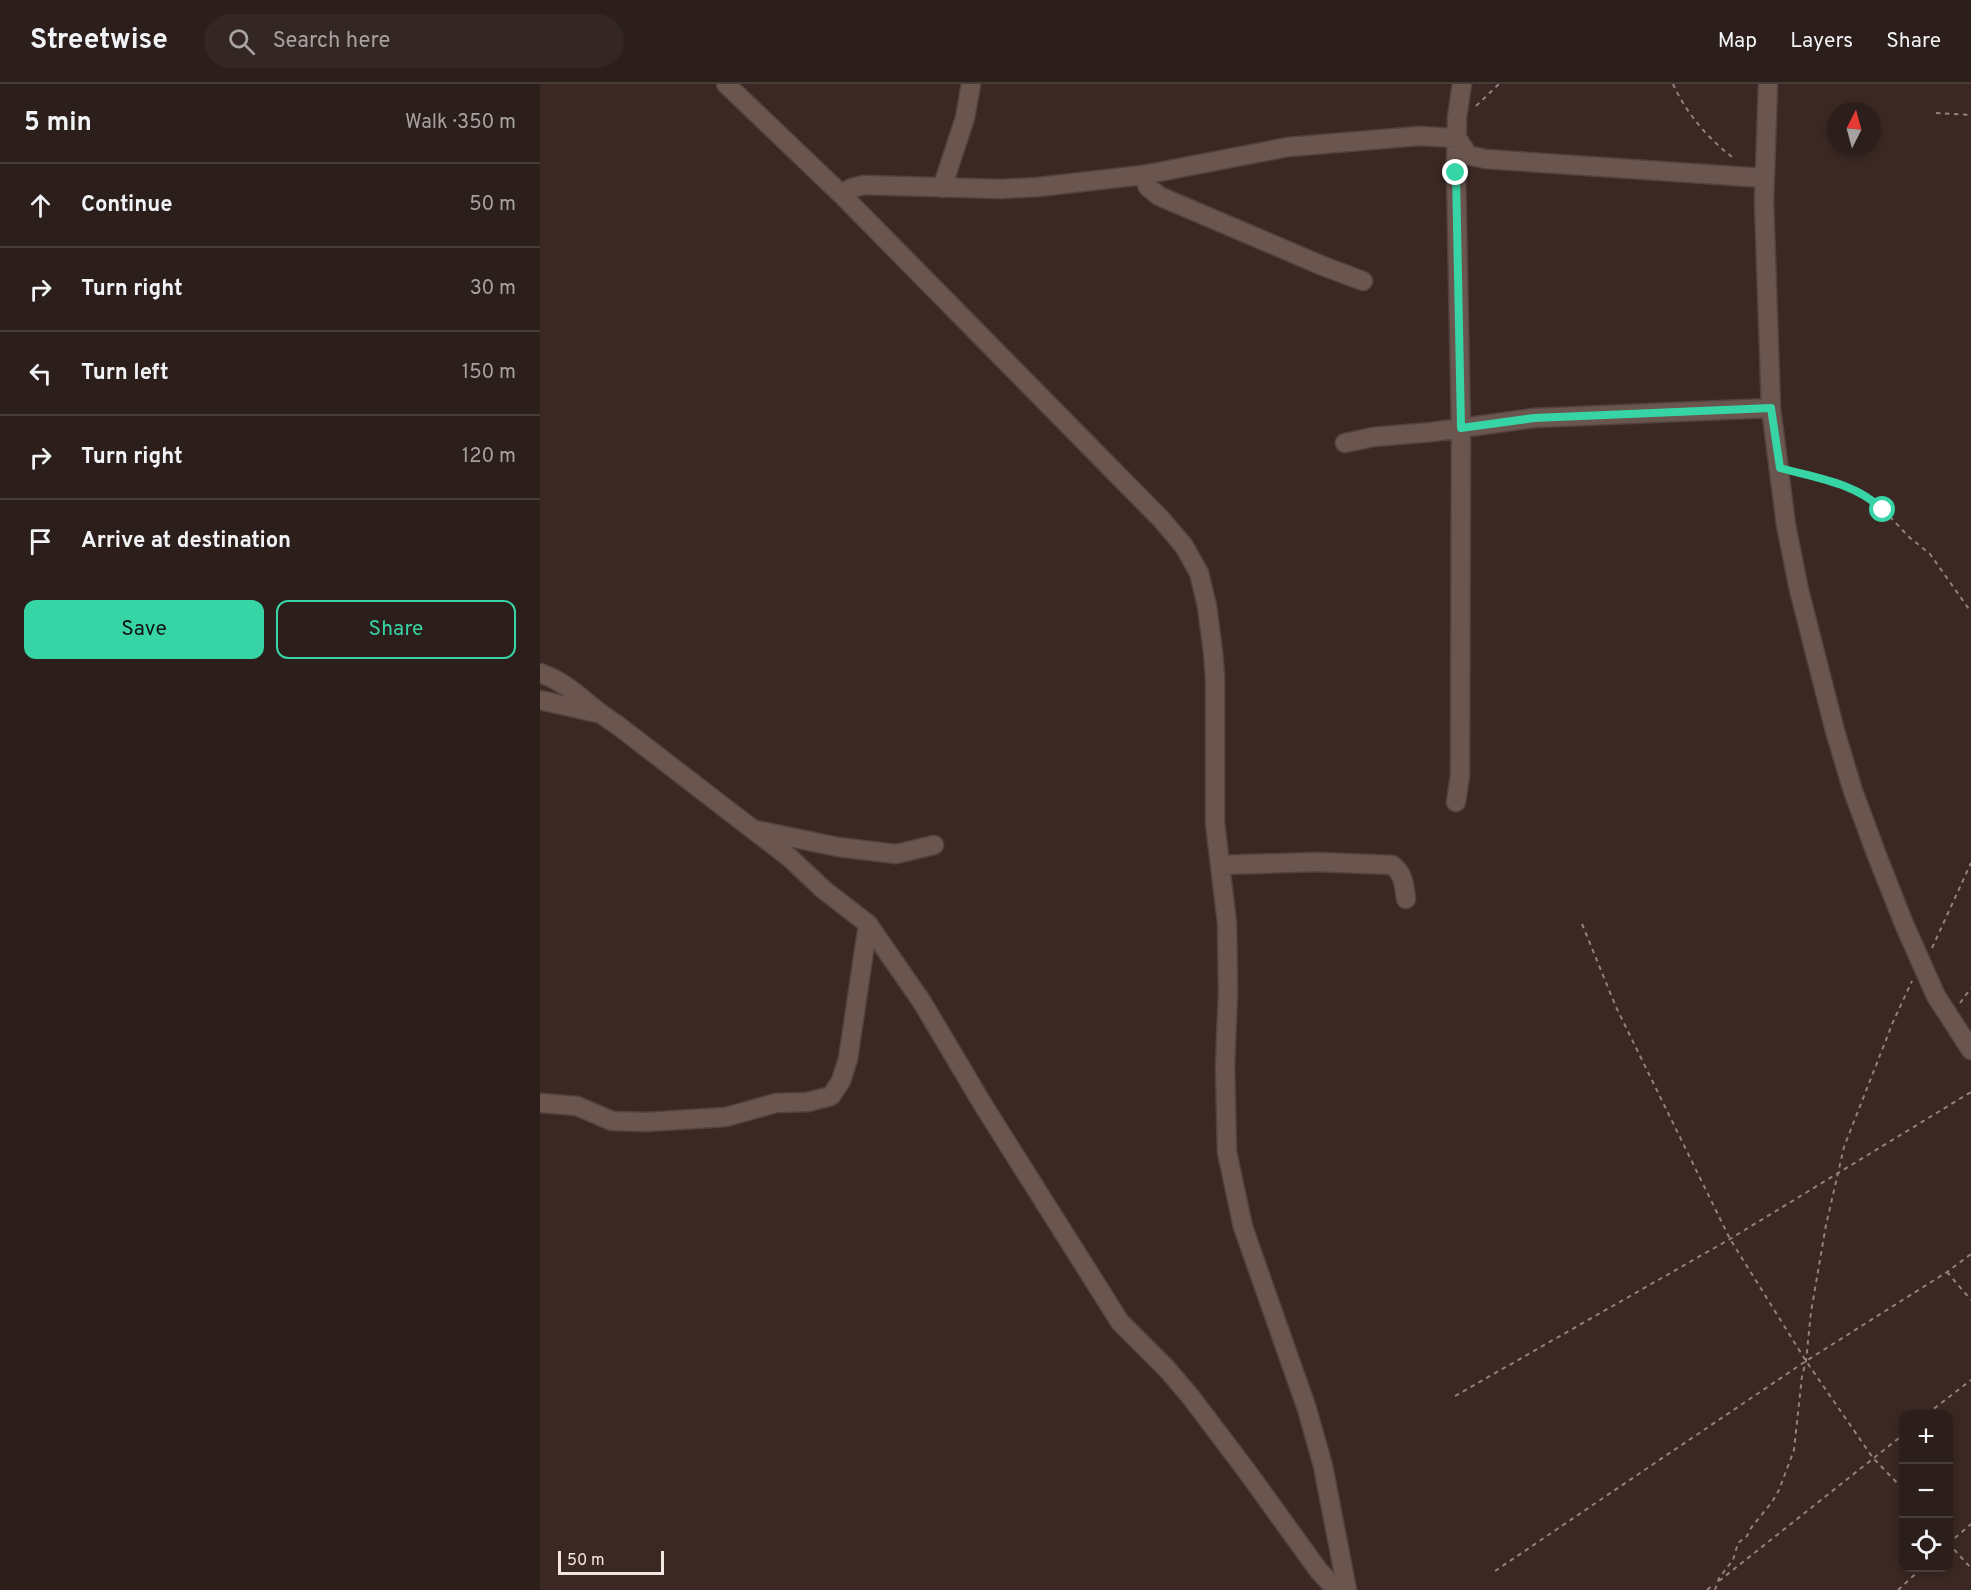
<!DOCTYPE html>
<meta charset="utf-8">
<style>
body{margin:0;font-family:Overpass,sans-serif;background:#342723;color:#f1f3f6}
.controls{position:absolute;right:18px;bottom:18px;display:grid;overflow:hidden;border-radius:12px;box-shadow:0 3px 9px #0003}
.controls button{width:54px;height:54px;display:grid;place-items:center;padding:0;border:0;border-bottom:2px solid #483c39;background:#2c1e1a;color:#f1f3f6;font:30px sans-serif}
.compass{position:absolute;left:1287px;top:18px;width:54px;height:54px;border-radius:50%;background:#2c1e1a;box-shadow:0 3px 9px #0003;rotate:6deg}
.scale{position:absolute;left:18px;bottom:15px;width:106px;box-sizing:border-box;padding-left:6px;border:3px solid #f3e6e2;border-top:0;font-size:16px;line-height:21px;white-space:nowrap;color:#f3e6e2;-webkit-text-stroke:4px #3b2823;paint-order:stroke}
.stop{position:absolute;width:18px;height:18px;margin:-14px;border:4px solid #37d4a6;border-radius:50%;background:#fff}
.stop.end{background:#37d4a6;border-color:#fff;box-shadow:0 2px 6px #0008}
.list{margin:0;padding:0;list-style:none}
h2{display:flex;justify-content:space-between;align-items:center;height:78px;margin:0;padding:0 24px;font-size:26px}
h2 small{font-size:20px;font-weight:400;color:#a6a2a2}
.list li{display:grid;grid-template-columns:39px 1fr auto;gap:18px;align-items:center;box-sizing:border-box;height:84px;padding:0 24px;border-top:2px solid #483c39}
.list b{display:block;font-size:22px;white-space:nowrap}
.list em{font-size:20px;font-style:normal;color:#a6a2a2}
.actions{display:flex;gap:12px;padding:18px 24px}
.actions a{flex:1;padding:14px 0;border:2px solid #37d4a6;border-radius:12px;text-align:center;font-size:21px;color:#37d4a6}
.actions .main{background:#37d4a6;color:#111}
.icon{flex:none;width:33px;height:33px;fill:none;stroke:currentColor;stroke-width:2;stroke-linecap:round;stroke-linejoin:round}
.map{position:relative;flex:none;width:1431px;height:1506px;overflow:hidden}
header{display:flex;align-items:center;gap:36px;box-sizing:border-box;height:84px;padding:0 30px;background:#2c1e1a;border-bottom:2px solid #483c39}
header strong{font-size:28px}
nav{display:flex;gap:33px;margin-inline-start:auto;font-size:21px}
.search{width:420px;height:54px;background:#342723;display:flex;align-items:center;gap:15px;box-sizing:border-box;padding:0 21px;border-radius:33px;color:#a6a2a2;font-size:22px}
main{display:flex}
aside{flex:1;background:#2c1e1a}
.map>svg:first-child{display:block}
</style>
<header>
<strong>Streetwise</strong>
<div class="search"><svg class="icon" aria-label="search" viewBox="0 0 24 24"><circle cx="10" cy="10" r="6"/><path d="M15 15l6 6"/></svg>Search here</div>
<nav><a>Map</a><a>Layers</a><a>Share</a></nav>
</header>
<main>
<aside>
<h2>5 min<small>Walk · 350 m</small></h2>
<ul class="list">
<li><svg class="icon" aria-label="ahead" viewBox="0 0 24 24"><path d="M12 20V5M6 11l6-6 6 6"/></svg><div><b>Continue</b></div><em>50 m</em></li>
<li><svg class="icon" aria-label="right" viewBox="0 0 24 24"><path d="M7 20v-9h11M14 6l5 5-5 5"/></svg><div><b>Turn right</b></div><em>30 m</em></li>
<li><svg class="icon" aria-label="left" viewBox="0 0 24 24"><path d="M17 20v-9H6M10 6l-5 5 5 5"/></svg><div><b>Turn left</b></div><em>150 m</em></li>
<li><svg class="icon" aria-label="right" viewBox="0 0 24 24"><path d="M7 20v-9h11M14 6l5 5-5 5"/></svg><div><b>Turn right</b></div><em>120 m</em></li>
<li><svg class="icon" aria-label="arrive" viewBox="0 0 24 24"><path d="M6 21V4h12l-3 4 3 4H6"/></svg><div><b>Arrive at destination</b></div></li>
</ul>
<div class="actions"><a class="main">Save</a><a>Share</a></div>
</aside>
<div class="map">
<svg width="1431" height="1506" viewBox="0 0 1431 1506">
<rect width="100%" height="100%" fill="#3b2823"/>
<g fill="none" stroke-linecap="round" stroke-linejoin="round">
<!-- minor casing -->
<g stroke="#53433f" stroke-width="21">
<path id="minor" d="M186,0L301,110L621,435L644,462L659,489L667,522L673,568L675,593V739L687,839L688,909L685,982L687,1068L703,1143L767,1325L783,1382L807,1506
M1228,0L1224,117L1231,324L1246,441L1259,506L1295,647L1313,707L1336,769L1364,840L1396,912L1431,966
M603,91L608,103L619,112L783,182L823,197
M402,104L425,34L431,0
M301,110L312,104L324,101L461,105L498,103L603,91L748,63L879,52L917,54L928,71L945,75L1224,94
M805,359L833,353L892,348L994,334L1231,324
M0,589C34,601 47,623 76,640L250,774L284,806L328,840L382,918L445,1024L580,1238L627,1285L650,1312L706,1386L779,1487L797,1506
M0,616L57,629
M916,718L920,692L921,344L916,89L917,33L922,0
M216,746L298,763L356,770L394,761
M680,781L776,778L852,781C864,790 864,801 866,815
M0,1019L37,1022L72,1037L106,1038L186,1033L236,1019L268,1018L291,1012L301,997L308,975L328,840"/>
</g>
<!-- path -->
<path stroke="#92817d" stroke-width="2" stroke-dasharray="4.5 4.5" stroke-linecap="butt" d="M1133,0C1146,29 1169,56 1195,75
M936,22L959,0
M1396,29L1431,31
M1254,388L1316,406L1335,417L1369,453L1390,470L1431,528
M1042,840L1076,923L1190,1155L1266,1277L1333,1374L1364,1406
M1392,864L1431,779
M1420,919L1431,904
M1407,1188L1431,1216
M915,1312L1190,1155L1431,1008
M1387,1330L1431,1296
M1408,1459L1431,1484
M1408,1460L1431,1440
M955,1487L1266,1277L1407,1188L1431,1170
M1179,1497L1364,1350
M1167,1506L1174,1500
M1175,1506L1179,1494L1193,1476L1198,1459L1207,1452L1211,1444L1232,1418L1239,1406L1254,1366L1262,1292L1266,1277L1271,1228L1286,1141L1304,1063L1353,938L1372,897
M1358,1506L1382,1484"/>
<!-- minor -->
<use href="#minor" stroke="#6b554f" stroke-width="18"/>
</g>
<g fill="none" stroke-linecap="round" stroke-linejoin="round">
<!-- route -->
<path stroke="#37d4a6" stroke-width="8" d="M916,89L921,344L994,334L1231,324L1240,384C1276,394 1316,399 1343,426"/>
</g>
</svg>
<div class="controls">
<button>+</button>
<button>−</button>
<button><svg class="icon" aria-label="locate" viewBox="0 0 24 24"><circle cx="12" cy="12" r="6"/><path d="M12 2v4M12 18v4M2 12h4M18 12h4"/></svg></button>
</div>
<svg class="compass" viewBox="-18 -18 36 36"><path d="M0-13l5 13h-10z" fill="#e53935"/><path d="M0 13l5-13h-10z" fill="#a6a2a2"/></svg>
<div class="scale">50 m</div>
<div class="stop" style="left:1343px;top:426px"></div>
<div class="stop end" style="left:916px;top:89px"></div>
</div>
</main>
